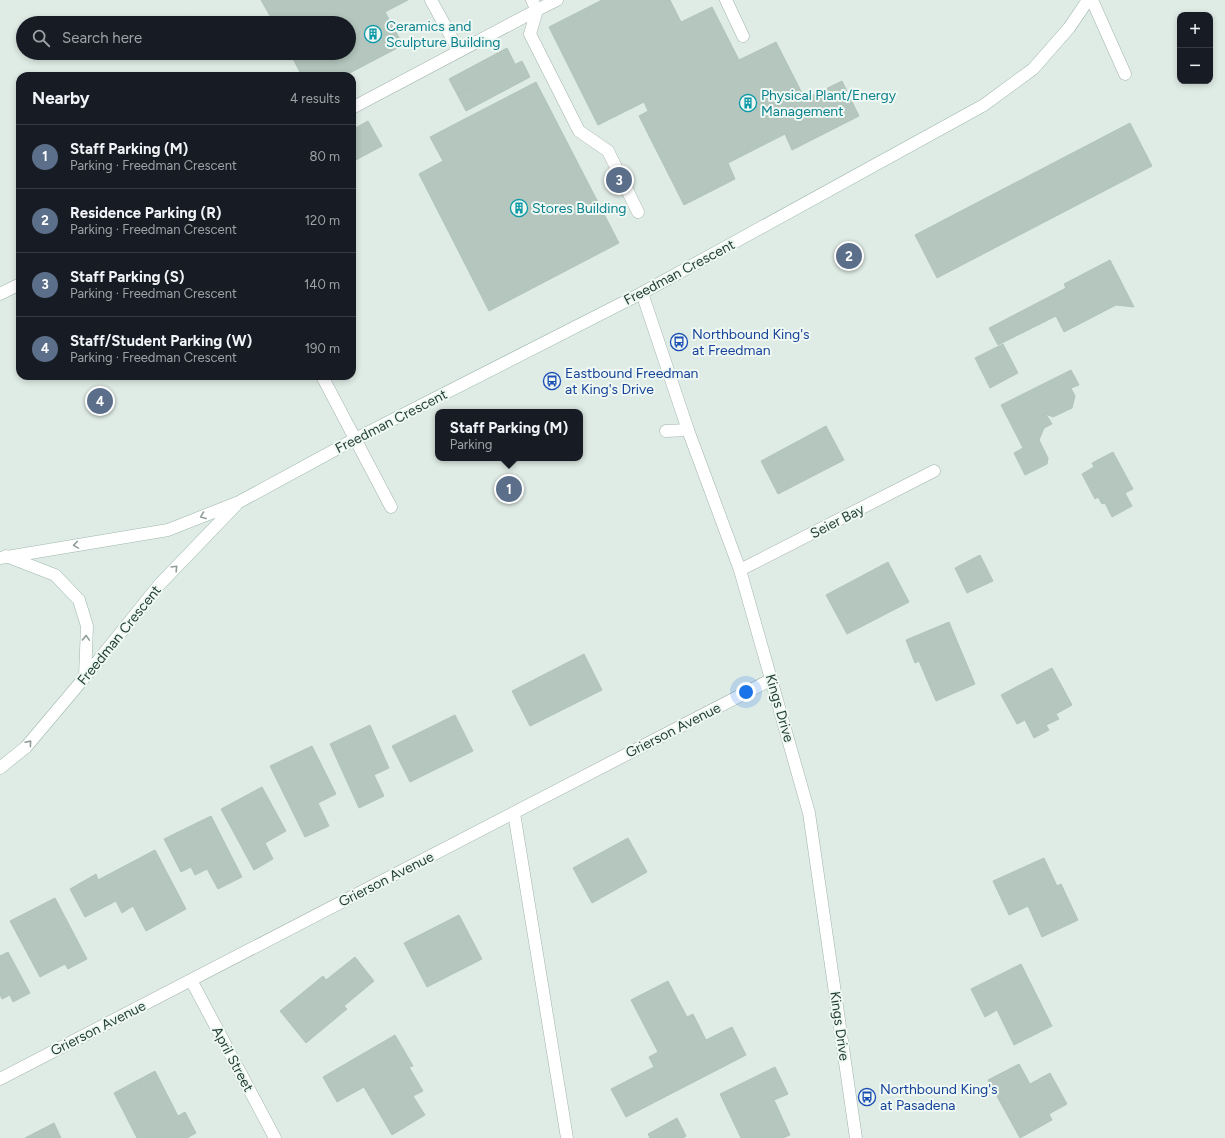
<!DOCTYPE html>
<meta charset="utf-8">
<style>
body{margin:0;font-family:Figtree,sans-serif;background:#20242c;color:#f1f3f6}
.controls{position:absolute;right:12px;top:12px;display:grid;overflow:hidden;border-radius:8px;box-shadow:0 2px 6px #0003}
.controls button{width:36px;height:36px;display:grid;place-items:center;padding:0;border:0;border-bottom:1px solid #363941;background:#171b24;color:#f1f3f6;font:20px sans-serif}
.you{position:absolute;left:746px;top:692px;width:14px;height:14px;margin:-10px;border:3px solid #fff;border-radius:50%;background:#1a73e8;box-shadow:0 0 0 6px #1a73e833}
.badge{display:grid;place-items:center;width:26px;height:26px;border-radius:50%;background:#b45309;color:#fff;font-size:13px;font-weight:700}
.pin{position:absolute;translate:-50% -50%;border:2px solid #fff;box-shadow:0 1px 4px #0006}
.popup{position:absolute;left:435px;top:409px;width:148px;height:52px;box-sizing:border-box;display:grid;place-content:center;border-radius:8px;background:#171b24;filter:drop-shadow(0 1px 3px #0005);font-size:13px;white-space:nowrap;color:#9ea1a6}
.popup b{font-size:15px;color:#f1f3f6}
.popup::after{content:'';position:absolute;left:50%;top:100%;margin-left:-8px;border:8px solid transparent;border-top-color:#171b24}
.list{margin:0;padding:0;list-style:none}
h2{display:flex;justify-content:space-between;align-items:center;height:52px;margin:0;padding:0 16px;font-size:17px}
h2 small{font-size:13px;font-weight:400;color:#9ea1a6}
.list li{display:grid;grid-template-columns:26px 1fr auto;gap:12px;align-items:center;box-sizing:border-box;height:64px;padding:0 16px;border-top:1px solid #363941}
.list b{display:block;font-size:15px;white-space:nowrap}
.list p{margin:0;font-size:13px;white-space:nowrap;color:#9ea1a6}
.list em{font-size:13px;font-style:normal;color:#9ea1a6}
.icon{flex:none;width:22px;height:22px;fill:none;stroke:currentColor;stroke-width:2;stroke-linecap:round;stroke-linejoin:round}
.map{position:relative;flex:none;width:1225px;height:1138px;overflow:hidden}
.search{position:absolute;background:#171b24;box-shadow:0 2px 6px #0003;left:16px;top:16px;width:340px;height:44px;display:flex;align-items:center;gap:10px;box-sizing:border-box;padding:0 14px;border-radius:22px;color:#9ea1a6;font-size:15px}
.panel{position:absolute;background:#171b24;box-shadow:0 2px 6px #0003;left:16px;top:72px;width:340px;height:308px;border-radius:12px}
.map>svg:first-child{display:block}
</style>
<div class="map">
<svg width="1225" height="1138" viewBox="0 0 1225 1138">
<rect width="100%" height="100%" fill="#dfebe5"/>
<!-- building -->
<path fill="#b4c6be" stroke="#b1c5bc" d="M261,0H408L385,12L403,45L344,76H302L290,53H349V23H274Z
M602,0H670L681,22L712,7L739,60L776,42L805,99L842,81L859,116L792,150L785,134L728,163L735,179L684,205L639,116L648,111L644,102L598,125L549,27Z
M189,16L192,23H176Z
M507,48L515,64L457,94L449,79Z
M522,61L530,77L466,111L457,94Z
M536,82L619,243L489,311L419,174L443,161L430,137Z
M368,121L382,146L352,162V130Z
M1130,123L1152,166L937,278L915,235Z
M1110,260L1134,307L1116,305L1064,332L1056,316L998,345L989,328L1066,288L1064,284Z
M1003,344L1018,373L990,388L975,358Z
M1071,370L1079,385L1071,388L1075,396L1072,408L1053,417L1046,414L1052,424L1044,428L1039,440L1048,458L1047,464L1025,475L1014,453L1023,448L1001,405Z
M826,426L844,460L778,494L761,461Z
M1113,452L1133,489L1125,493L1132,506L1112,517L1105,503L1102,504L1098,497L1095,499L1082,474L1094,467L1092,463Z
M980,555L993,581L967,593L955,568Z
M888,562L909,602L847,634L826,595Z
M949,622L975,684L936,701L919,661L915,663L906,640Z
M584,654L602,690L530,726L512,691Z
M1052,668L1072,705L1056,714L1059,719L1046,725L1049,730L1034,738L1025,720L1017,724L1001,695Z
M455,715L473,751L410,782L392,746Z
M370,725L389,768L374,775L384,796L359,808L330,744Z
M312,746L336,794L318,803L329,826L305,837L270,766Z
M262,787L286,831L265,843L273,859L254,870L221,809Z
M211,816L242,877L218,889L207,869L195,875L191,867L181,872L164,839Z
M628,838L647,872L592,903L573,868Z
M155,850L186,909L146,931L133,906L122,913L116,901L85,917L70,889L96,874L98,880Z
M1044,858L1057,886L1061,884L1078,920L1042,937L1028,906L1009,915L993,881Z
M55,898L87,959L68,969L65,964L40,977L10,921Z
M459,915L482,959L427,987L404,943Z
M8,952L30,993L13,1002L10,995L2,999L0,995V956Z
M355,957L374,981L344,1006L347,1009L306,1043L280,1011L323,976L326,980Z
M1021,964L1052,1026L1014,1045L997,1010L985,1017L971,989Z
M668,981L687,1017L693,1014L706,1040L732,1027L746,1055L626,1117L611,1089L654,1067L649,1057L658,1052L631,1000Z
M395,1035L413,1066L409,1067L423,1091L413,1096L425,1115L392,1135L364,1087L337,1102L323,1077Z
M1019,1064L1030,1084L1050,1073L1067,1104L1049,1114L1052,1120L1020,1138L988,1080Z
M775,1067L788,1094L774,1100L790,1135L783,1138H741L720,1094Z
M155,1071L178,1116L185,1112L196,1133L187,1138H137L114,1093Z
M677,1118L686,1136L683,1138H650L648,1134Z
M54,1123L61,1138H25Z"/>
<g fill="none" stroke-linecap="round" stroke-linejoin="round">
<!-- lane casing -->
<g stroke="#a2b3ac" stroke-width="13">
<path id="lane" d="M431,0L459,51
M557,0L537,10L530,34L579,131L608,151L638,212
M726,0L743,36
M1092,0L1125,74
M322,376L391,507
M666,431L688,430
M514,813L567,1138"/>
</g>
<!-- street casing -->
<g stroke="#a2b3ac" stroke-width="13">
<path id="street" d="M352,108L537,10L532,0
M642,293L688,430L740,570L809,813L856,1138
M0,294L20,284
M740,570L934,471
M191,980L275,1138
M0,1079L772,679"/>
</g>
<!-- secondary casing -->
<g stroke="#9db8ad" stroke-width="13">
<path id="secondary" d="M6,556L55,575L79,600L87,626L85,677
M0,558L168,530L239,502L355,439L642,293L984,105L1033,69L1069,28L1088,0
M0,768L26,747L85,677L159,585L236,505"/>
</g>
<!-- lane -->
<use href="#lane" stroke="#fff" stroke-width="12"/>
<!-- street -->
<use href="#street" stroke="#fff" stroke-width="12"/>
<!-- secondary -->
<use href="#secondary" stroke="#fff" stroke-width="12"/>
</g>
<!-- one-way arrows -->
<defs><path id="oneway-chevron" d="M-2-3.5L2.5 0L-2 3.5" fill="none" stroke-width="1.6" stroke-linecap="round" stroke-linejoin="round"/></defs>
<g stroke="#8f9e99">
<use href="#oneway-chevron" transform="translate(203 516) rotate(159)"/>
<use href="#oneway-chevron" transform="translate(76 545) rotate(171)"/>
<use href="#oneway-chevron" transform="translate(175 568) rotate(-46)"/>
<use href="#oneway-chevron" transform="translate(86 638) rotate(-88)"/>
<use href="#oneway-chevron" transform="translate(29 743) rotate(-49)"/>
</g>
<!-- icons -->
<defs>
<g id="building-ring" transform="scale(0.9)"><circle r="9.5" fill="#eff8f3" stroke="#0f9aa8" stroke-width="1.5"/><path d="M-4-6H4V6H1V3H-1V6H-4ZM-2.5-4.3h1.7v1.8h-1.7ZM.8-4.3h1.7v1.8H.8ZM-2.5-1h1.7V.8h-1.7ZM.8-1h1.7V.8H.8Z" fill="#0f9aa8"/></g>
<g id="bus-ring" transform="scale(0.9)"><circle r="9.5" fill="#eff8f3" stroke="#1a4fb4" stroke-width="1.5"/><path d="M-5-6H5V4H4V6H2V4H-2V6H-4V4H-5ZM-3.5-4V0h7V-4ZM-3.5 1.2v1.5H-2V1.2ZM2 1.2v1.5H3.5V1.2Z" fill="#1a4fb4"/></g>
</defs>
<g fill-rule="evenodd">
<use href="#building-ring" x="373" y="34"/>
<use href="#building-ring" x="748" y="103"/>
<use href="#building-ring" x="519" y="208"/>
<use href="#bus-ring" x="679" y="342"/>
<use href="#bus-ring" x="552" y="381"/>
<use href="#bus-ring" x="867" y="1097"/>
</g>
<g text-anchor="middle" stroke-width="4" stroke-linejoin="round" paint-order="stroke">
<!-- culture labels -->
<g font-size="14" fill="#0d838f" stroke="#eff8f3" text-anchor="start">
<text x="386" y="31">Ceramics and<tspan x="386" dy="16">Sculpture Building</tspan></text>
<text x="761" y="100">Physical Plant/Energy<tspan x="761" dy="16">Management</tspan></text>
<text x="532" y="213">Stores Building</text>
</g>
<!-- street labels -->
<g font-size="14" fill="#1f3c33" stroke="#eff8f3">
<text transform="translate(679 272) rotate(-28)" y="5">Freedman Crescent</text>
<text transform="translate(391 421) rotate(-27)" y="5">Freedman Crescent</text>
<text transform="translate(837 521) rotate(-27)" y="5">Seier Bay</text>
<text transform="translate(119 635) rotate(-51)" y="5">Freedman Crescent</text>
<text transform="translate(780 708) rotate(74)" y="5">Kings Drive</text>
<text transform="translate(673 730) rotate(-27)" y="5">Grierson Avenue</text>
<text transform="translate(386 879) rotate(-27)" y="5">Grierson Avenue</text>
<text transform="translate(840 1026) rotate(82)" y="5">Kings Drive</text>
<text transform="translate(98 1028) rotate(-27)" y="5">Grierson Avenue</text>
<text transform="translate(233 1059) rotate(62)" y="5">April Street</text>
</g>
<!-- transit labels -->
<g font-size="14" fill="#164399" stroke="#eff8f3" text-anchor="start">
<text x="692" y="339">Northbound King's<tspan x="692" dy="16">at Freedman</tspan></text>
<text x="565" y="378">Eastbound Freedman<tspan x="565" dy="16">at King's Drive</tspan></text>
<text x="880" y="1094">Northbound King's<tspan x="880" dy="16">at Pasadena</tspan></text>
</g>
</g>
</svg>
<div class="controls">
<button>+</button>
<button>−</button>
</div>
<div class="you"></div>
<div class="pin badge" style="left:509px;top:489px;background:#5c6f8a">1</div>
<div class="popup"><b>Staff Parking (M)</b>Parking</div>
<div class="pin badge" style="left:849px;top:256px;background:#5c6f8a">2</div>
<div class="pin badge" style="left:619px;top:180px;background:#5c6f8a">3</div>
<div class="pin badge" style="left:100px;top:401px;background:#5c6f8a">4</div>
<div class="search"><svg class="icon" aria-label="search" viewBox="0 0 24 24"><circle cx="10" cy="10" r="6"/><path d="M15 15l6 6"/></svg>Search here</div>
<section class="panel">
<h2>Nearby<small>4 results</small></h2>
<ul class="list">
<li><span class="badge" style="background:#5c6f8a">1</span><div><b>Staff Parking (M)</b><p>Parking · Freedman Crescent</p></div><em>80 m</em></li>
<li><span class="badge" style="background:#5c6f8a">2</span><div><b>Residence Parking (R)</b><p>Parking · Freedman Crescent</p></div><em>120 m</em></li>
<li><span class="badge" style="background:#5c6f8a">3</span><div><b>Staff Parking (S)</b><p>Parking · Freedman Crescent</p></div><em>140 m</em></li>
<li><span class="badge" style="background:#5c6f8a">4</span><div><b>Staff/Student Parking (W)</b><p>Parking · Freedman Crescent</p></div><em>190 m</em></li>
</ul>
</section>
</div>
